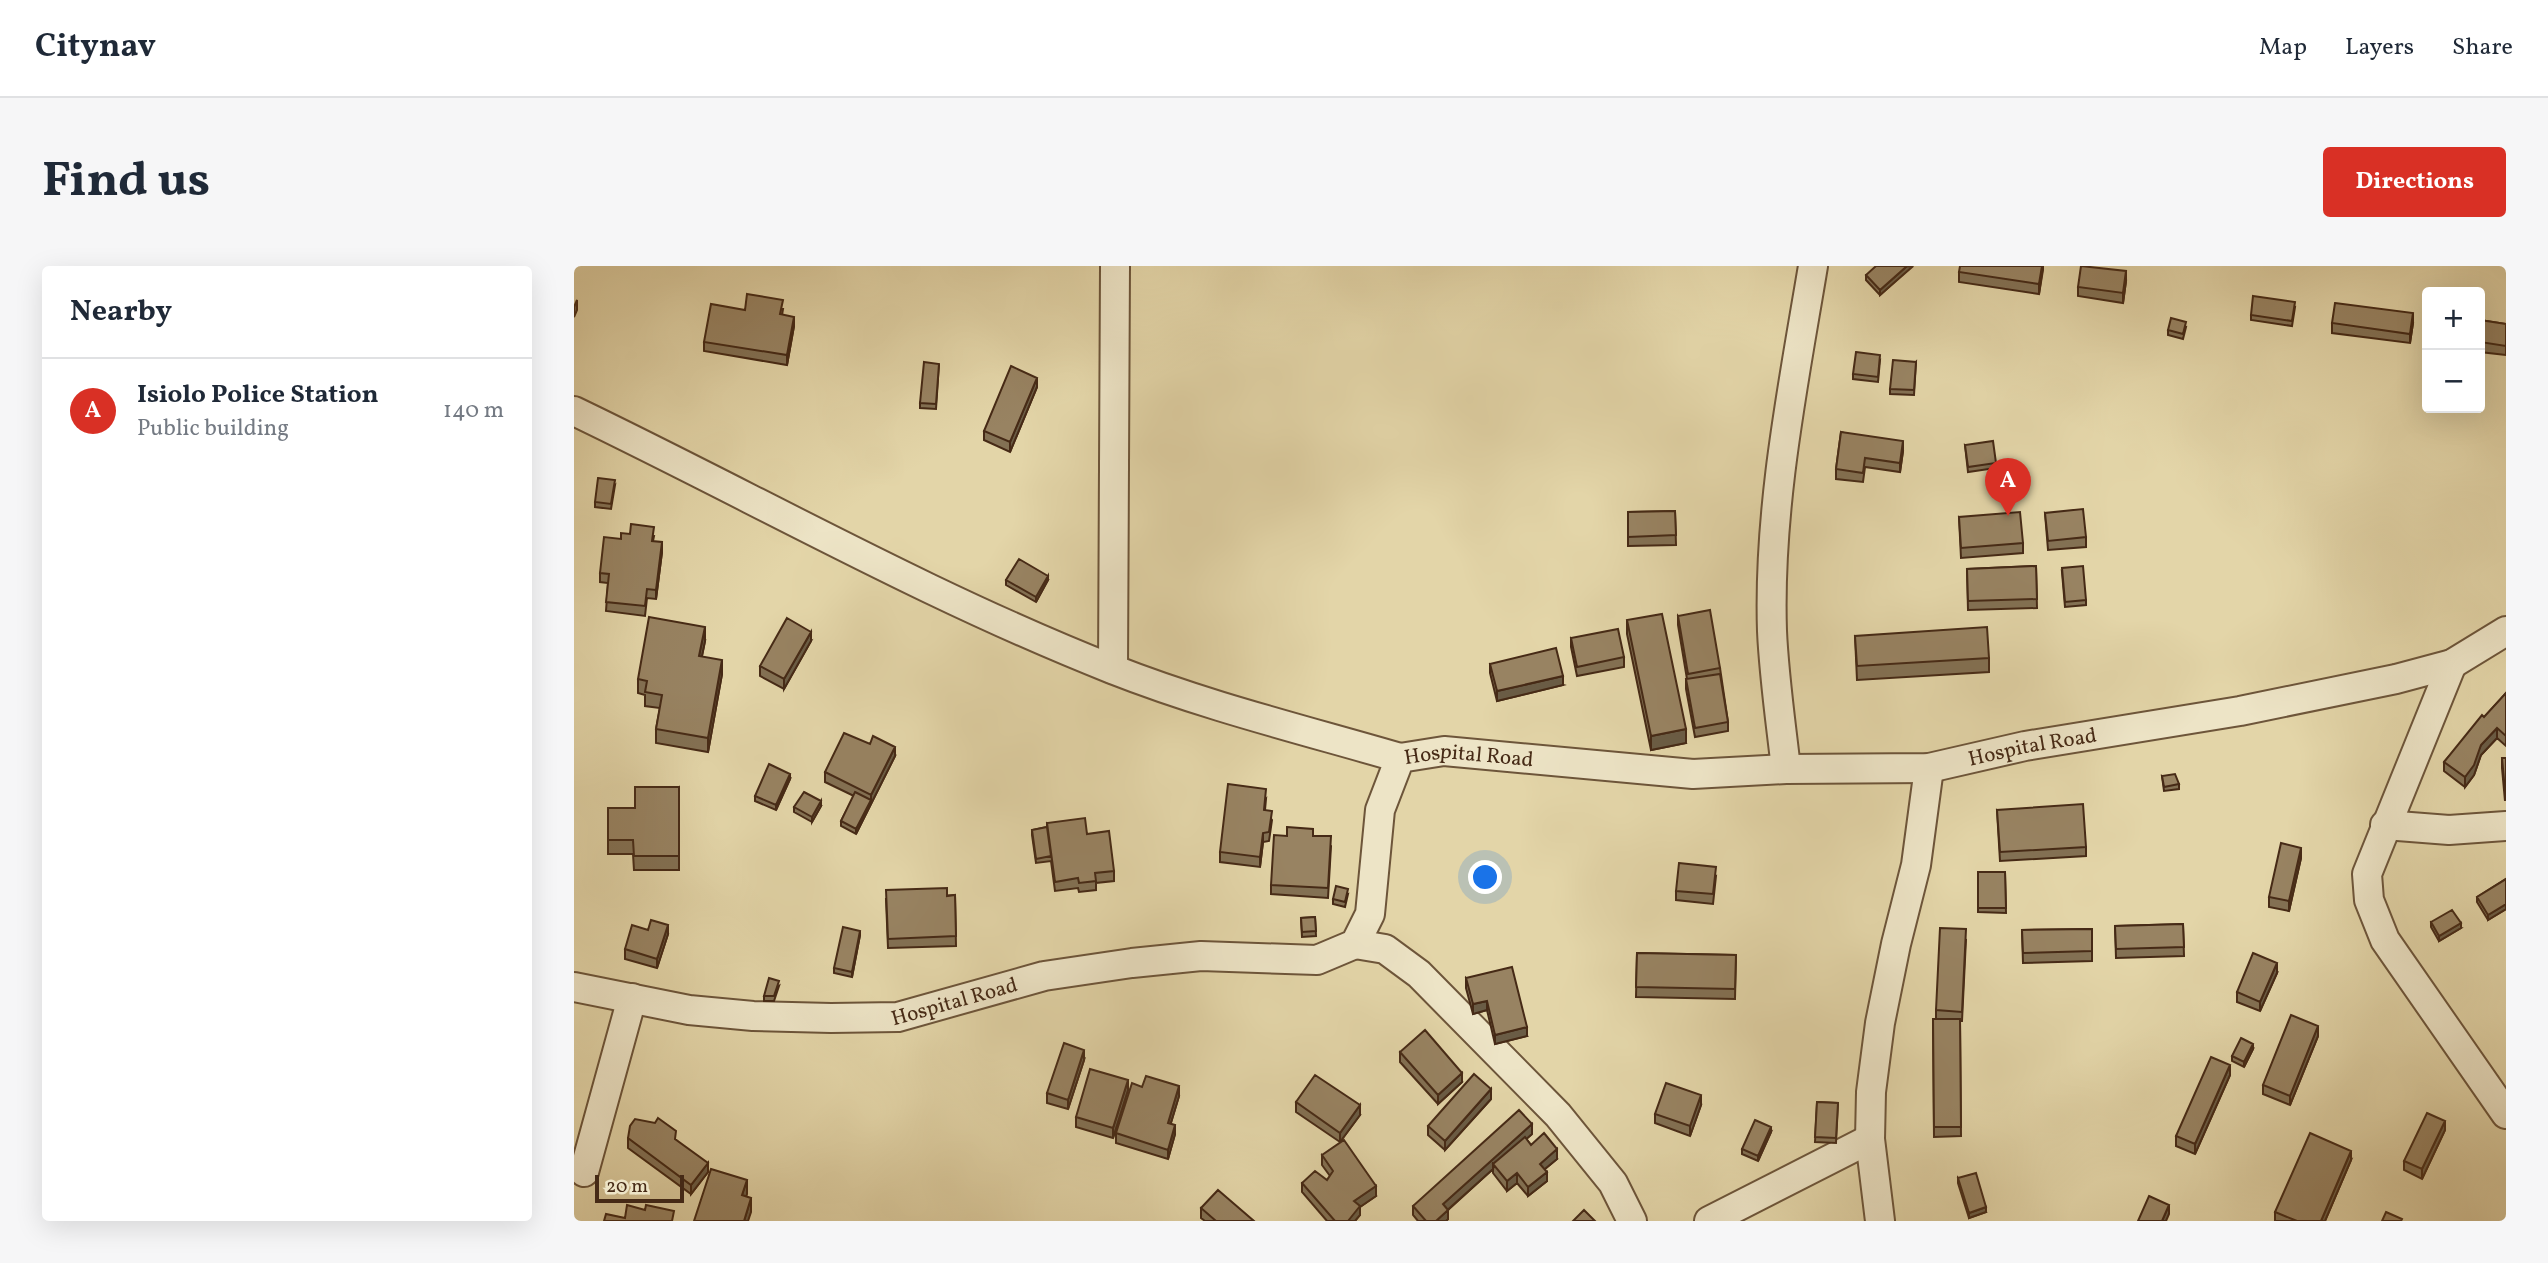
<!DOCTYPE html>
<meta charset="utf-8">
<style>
body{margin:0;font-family:Vollkorn,serif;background:#f6f6f7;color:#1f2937}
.controls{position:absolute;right:21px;top:21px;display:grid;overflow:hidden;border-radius:7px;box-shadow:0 7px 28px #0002}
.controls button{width:63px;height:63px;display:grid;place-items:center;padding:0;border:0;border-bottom:2px solid #e0e1e3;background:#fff;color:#1f2937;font:35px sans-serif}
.scale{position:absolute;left:21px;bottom:18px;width:89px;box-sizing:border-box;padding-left:7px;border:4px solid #462a16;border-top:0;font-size:19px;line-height:24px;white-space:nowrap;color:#462a16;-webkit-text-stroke:5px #ede4c6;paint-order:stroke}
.you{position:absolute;left:912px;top:612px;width:24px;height:24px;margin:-18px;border:5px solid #fff;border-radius:50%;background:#1a73e8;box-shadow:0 0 0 10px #1a73e833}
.badge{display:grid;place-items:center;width:46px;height:46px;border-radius:50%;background:#d93025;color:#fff;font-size:23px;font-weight:700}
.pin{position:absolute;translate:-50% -58px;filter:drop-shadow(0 2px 4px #0008)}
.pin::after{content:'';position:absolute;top:37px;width:24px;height:21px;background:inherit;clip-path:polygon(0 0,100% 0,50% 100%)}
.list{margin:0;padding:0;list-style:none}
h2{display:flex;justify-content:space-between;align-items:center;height:91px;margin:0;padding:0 28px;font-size:30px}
h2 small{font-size:23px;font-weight:400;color:#747a83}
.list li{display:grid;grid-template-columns:46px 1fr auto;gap:21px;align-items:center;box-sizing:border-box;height:105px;padding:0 28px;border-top:2px solid #e0e1e3}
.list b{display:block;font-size:26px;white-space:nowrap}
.list p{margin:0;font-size:23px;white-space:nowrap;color:#747a83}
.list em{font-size:23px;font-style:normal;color:#747a83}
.map{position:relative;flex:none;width:1932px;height:955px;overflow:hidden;border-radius:7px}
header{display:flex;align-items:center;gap:42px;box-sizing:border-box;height:98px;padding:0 35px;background:#fff;border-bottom:2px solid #e0e1e3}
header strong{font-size:33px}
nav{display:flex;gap:38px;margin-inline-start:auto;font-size:24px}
.intro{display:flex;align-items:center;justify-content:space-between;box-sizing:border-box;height:168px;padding:0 42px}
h1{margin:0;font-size:49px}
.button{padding:18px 32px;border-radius:7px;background:#d93025;color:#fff;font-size:24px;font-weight:700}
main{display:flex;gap:42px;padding:0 42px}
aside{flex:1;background:#fff;border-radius:7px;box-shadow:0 7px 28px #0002}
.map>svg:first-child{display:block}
</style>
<header>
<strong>Citynav</strong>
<nav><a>Map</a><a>Layers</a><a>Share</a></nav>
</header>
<div class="intro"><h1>Find us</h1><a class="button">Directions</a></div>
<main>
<aside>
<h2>Nearby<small></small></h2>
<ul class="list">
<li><span class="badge">A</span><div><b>Isiolo Police Station</b><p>Public building</p></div><em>140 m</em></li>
</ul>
</aside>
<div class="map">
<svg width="1932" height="955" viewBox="0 0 1932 955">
<rect width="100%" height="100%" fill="#e3d5a8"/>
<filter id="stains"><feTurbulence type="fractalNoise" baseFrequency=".00286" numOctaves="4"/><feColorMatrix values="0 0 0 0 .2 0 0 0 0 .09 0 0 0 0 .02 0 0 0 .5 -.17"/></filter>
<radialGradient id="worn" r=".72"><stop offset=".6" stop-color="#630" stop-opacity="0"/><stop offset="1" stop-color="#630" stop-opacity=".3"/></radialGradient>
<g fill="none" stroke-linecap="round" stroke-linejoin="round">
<!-- street casing -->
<g stroke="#6d553a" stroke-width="32">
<g id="street">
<path d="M0,145C179,231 353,330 538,403C632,440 730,464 826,492"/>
<path d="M1878,398L1793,608L1795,634L1811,674L1932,848"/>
<path d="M539,403L541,0"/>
<path d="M1212,503C1207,458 1200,411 1198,365C1194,243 1219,120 1239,0"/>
<path d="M1811,559L1875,564L1932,560"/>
<path d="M781,678L811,683L845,708L984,849L1039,917L1058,955"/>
<path id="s1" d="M0,721L115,744L179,750L257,752L324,751L470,710L558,697L627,690L743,694L781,678L796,648L806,544L826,492L870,485L1119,508L1212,503L1355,502L1451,480L1666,445L1822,413L1878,398L1932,365"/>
<path d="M10,906L58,732"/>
<path d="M1135,955L1296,873"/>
<path d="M1306,955L1296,873L1297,826L1306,757L1322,678L1342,599L1355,502"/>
</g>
</g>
<!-- street -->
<use href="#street" stroke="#ede4c6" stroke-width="28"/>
</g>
<!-- wall -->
<path fill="#837154" stroke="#462a16" stroke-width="2" d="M1338,0L1306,29L1292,14V9Z
M1469,0L1465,28L1385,16V6Z
M1552,15L1549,37L1504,30V21Z
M1721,41L1718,60L1677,54V49Z
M209,43L208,49L220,60L213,99L130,85V76L171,44Z
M1906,54L1932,58V89L1906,86Z
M1758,57H1839L1836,77L1758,67Z
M1612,61L1609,73L1594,69V64Z
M1306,94L1304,116L1279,113V108Z
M1342,96L1340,129L1316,128V123Z
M365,98L362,143L346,142V137Z
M463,121L436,186L410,174V165Z
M1267,166L1329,185L1326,206L1291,201L1289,216L1262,213V203Z
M1391,179L1422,197V202L1394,206Z
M41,219L37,243L21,241V236Z
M1101,245L1102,279L1054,280V246Z
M1471,247L1512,271V281L1474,284Z
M1385,251L1449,277V287L1387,292Z
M80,270L79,275L88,286L82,333L73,332L71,350L32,345L34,317L26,316V307L47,273Z
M1462,300L1463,342L1394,344L1393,303Z
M1488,306L1512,334V339L1491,341Z
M432,314H474L462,336L432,319Z
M1104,350L1146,402L1154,456V465L1121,471L1112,423V413H1113L1104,359Z
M1053,354L1112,477L1077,484L1053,368Z
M1281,370L1415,392V406L1283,414Z
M997,372L1050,391V401L1003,410L997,381Z
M131,375L128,390L148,408L134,486L82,477V463L86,442L71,440V429L64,427V413Z
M237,375L210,423L186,410V400Z
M916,398L989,419L923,435L916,407Z
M1932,427V480L1923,472L1907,489L1900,509L1891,521L1870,505V496Z
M321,490L282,568L267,560V555L280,530L251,516V506Z
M1928,492H1932L1931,535L1928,502Z
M1588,510L1605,518V523L1590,525Z
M216,513L202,544L181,535V530Z
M105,521V604H60L59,588H34V542H61Z
M692,533L691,544L698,554L695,575L689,576L686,601L646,596V586Z
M247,540L238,556L220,546V541Z
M1423,544L1512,581V590L1426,595Z
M473,557L513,568L540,605V615L522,617V624L505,626L504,622L481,625L477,595L462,597L458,569V564L473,561Z
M739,570L757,580L754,632L697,628V619Z
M1727,592L1715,645L1695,641V631Z
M1404,606H1431L1432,647L1404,646Z
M1142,610L1139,638L1102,634V625Z
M1932,613V643L1914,654L1903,636V631Z
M774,628L771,641L759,638V633Z
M381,629L382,680L314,682L312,633Z
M741,651L742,670L728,671L727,652Z
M1857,656L1887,662L1865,675L1857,661Z
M1609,658L1610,690L1542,692L1541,660Z
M1518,663V695L1449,697L1448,664Z
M74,664L94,668L83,702L51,693V683Z
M286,669L278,711L260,707V702Z
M1392,673L1388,755H1386L1387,870L1360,871L1359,753H1362V744Z
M1063,687L1162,689L1161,733L1062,731Z
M1703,707L1686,745L1663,736V726Z
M892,712L953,770L921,778L913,744L899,748L892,722Z
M205,720L200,735H190V730Z
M1744,770L1716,839L1689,828V819Z
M1679,783L1670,801L1658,795V790Z
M826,786L888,816L864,838L826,796Z
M510,794L494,843L473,837V827Z
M1656,809L1621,888L1602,880V870Z
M568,821L605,830L597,857L601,868L594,893L542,877V867Z
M554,824L539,872L502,861V851Z
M917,833L871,884L854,869V860Z
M722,836L786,849L766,876L722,846Z
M1243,836L1264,837L1262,877L1241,876Z
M1127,839L1116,870L1081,857V848Z
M1871,864L1848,913L1830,904V895Z
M1197,866L1184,895L1168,888V883Z
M958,868L952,873L957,879L983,893L971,903L973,915L954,930L943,917L933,925L919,907V903L874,944V953L872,955H844L839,949V940Z
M54,872L102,874L134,906L117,928L54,882Z
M748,889L802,930L786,941V949L781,955H753L728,926V917L753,914L756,910L748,899Z
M1777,894L1751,955H1701V946Z
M1384,912L1412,946L1395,952L1384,917Z
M627,942L680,955H631L627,952Z"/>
<!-- shaded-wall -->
<path fill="#6a5c45" stroke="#462a16" stroke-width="2" d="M1333,0L1338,1L1306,29V24Z
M1468,0H1469V4L1465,28V18Z
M1552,5V15L1549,37V27Z
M3,34V44L0,51V41Z
M1839,47V57L1836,77V68Z
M220,51V60L213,99V89Z
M463,112V121L436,186V176Z
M1329,175V185L1326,206V197Z
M88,276V286L82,333V324Z
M474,310V314L462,336V331Z
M131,361V375L125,404V390Z
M237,366V375L210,423V413Z
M148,394V408L134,486V472Z
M989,410V419L923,435V425Z
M1923,462V472L1907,489L1900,509L1891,521V511L1907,479Z
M1112,463V477L1077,484V470Z
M321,481V490L297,538V529Z
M216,508V513L202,544V539Z
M297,534V538L282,568V563Z
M247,535V540L238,556V551Z
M689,567V576L686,601V591Z
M1727,582V592L1715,645V635Z
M1932,638V643L1914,654V649Z
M1887,657V662L1865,675V670Z
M94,659V668L83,702V693Z
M286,665V669L278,711V706Z
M1703,697V707L1686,745V736Z
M913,735V744L899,748V738Z
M1744,760V770L1716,839V830Z
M953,761V770L921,778V769Z
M1679,778V783L1670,801V796Z
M510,784V794L494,843V834Z
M1656,799V809L1621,888V878Z
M888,807V816L864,838V829Z
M554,814V824L539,872V862Z
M605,820V830L594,866V857Z
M917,823V833L871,884V875Z
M1127,829V839L1116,870V860Z
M786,839V849L766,876V867Z
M1871,855V864L1848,913V903Z
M958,858V868L921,901L919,898V903L869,948V938Z
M601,859V868L594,893V884Z
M1197,861V866L1184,895V890Z
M983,883V893L966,907V898Z
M1777,885V894L1751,955H1747Z
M134,897V906L117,928V919Z
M973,906V915L954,930V921Z
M943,907V917L933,925V915Z
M173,914V928L168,943V929Z
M802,920V930L786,941V949L781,955H774L780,935Z
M177,932V946L174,955H170Z
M1595,939V948L1592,955H1588Z
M1412,941V946L1395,952V947Z
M874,944V953L872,955H862Z"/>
<!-- building -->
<path fill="#988362" stroke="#462a16" stroke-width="2" d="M1302,0H1333L1306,24L1292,9Z
M1386,0H1468L1465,18L1385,6Z
M1507,0L1552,5L1549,27L1504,21Z
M173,28L209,34L206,48L220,51L213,89L130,76L137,38L171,44Z
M1679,30L1721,36L1718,55L1677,49Z
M1761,37L1839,47L1836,68L1758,57Z
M1597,52L1612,56L1609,68L1594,64Z
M1906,54L1932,58V80L1906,76Z
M1282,86L1306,89L1304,111L1279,108Z
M1319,94L1342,96L1340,124L1316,123Z
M350,96L365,98L362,138L346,137Z
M437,100L463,112L436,176L410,165Z
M1267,166L1329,175L1326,197L1291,192L1289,207L1262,203Z
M1419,175L1422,197L1394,201L1391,179Z
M24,212L41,214L37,238L21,236Z
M1509,243L1512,271L1474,275L1471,247Z
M1101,245L1102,269L1054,271V246Z
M1446,246L1449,277L1387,282L1385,251Z
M57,258L80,261L78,275L88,276L82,324L73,323L71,340L32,336L35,308L26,307L30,271L47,273V267L56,268Z
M445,293L474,310L462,331L432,314Z
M1462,300L1463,333L1394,335L1393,303Z
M1509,300L1512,334L1491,336L1488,302Z
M1136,344L1146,402L1114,408L1104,350Z
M1088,348L1112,463L1077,470L1053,354Z
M75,351L131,361L125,390L148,394L134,472L82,463L88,429L71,426L73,415L64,413Z
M213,352L237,366L210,413L186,400Z
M1413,361L1415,392L1283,400L1281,370Z
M1044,363L1050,391L1003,401L997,372Z
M982,382L989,410L923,425L916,398Z
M1146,408L1154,456L1121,462L1112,413Z
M1932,427V470L1923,462L1907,479L1900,499L1891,511L1870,496L1908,449L1910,451Z
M270,467L296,478L299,470L321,481L297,529L251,506Z
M1928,492H1932V525H1931Z
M195,498L216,508L202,539L181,530Z
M1601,508L1605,518L1590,521L1588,510Z
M654,518L692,523L690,544L698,545L695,566L689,567L686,591L646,586Z
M61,521H105V590H60L59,574H34V542H61Z
M230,526L247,535L238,551L220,541Z
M281,526L297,534L282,563L267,555Z
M1509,538L1512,581L1426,586L1423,544Z
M511,552L513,568L535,565L540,605L521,607L522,615L505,617L504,612L481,616L473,557Z
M473,561L477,590L462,593L458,564Z
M713,561L739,563V570H757L754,622L697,619L700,569L713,570Z
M1707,577L1727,582L1715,635L1695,631Z
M1105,597L1142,601L1139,628L1102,625Z
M1404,606H1431L1432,642H1404Z
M1932,613V638L1914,649L1903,631Z
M762,620L774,623L771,636L759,633Z
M373,622V630L381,629L382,670L314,673L312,624Z
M1878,644L1887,657L1865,670L1857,656Z
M741,651L742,665L728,666L727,652Z
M77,654L94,659L83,693L51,683L58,659L74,664Z
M1609,658L1610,681L1542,683L1541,660Z
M269,661L286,665L278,706L260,702Z
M1366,662L1392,663L1388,746L1362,744Z
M1518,663V685L1449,687L1448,664Z
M1063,687L1162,689L1161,723L1062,721Z
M1679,687L1703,697L1686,736L1663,726Z
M938,701L953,761L921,769L913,735L899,738L892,712Z
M195,712L205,715L200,730H190Z
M1717,749L1744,760L1716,830L1689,819Z
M1359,753H1386L1387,861H1360Z
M851,764L888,807L864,829L826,786Z
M1667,772L1679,778L1670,796L1658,790Z
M490,777L510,784L494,834L473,827Z
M1637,791L1656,799L1621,878L1602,870Z
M516,803L554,814L539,862L502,851Z
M900,808L917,823L871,875L854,860Z
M741,809L786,839L766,867L722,836Z
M572,810L605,820L594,857L601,859L594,884L542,867L558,817L568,821Z
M1092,817L1127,829L1116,860L1081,848Z
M1243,836L1264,837L1262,872L1241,871Z
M945,844L958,858L869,938L874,944L862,955H852L839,940Z
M1853,847L1871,855L1848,903L1830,895Z
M84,852L102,865L101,873L134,897L117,919L54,872L56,860L61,853L81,857Z
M1181,854L1197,861L1184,890L1168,883Z
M970,867L983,883L966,898L973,906L954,921L943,907L933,915L919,898L951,871L957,879Z
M1736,867L1777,885L1747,955H1723L1701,946Z
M770,874L802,920L780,935L786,940L774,955H761L728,917L741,905L753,914L759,905L748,889Z
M137,903L173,914L168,929L177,932L170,955H120Z
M1402,907L1412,941L1395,947L1384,912Z
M644,924L680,955H642L627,942Z
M1575,930L1595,939L1588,955H1564Z
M53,939L71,944L72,939L100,945L98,955H30L32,948L51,952Z
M1010,944L1021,955H999Z
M1812,946L1828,953L1827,955H1808Z"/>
<g text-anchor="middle" stroke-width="5" stroke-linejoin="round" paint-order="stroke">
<!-- street labels -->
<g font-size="21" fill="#462a16" stroke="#ede4c6">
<text dy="7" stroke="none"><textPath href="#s1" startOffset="1624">Hospital Road</textPath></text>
<text dy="7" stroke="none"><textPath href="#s1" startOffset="1057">Hospital Road</textPath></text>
<text dy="7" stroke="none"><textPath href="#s1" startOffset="385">Hospital Road</textPath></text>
</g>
</g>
<rect width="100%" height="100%" filter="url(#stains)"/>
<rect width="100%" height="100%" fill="url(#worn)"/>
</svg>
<div class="controls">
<button>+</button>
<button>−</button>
</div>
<div class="scale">20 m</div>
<div class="you"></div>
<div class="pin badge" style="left:1434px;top:250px">A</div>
</div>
</main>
